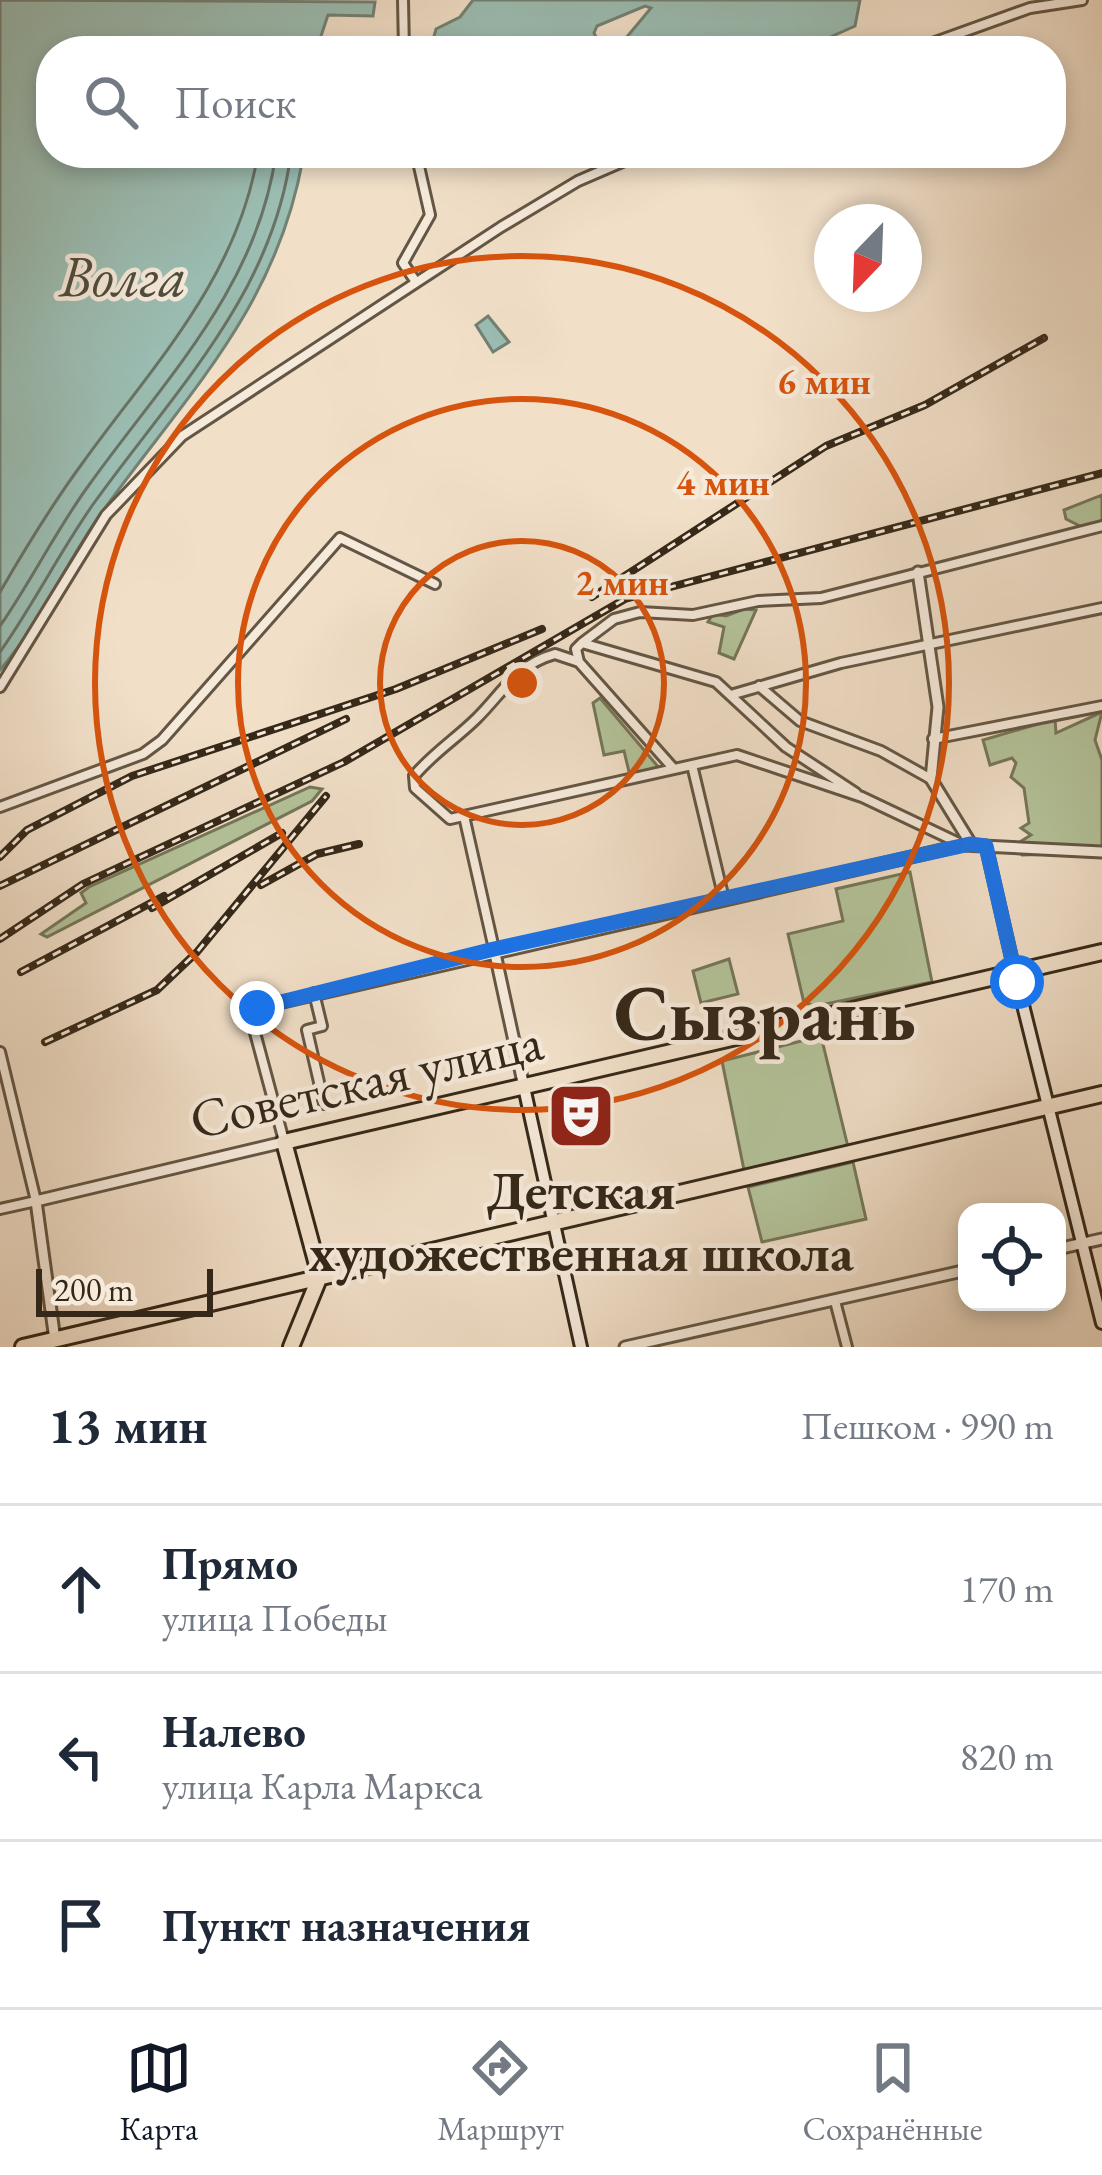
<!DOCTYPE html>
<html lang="ru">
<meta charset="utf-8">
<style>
body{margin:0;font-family:"EB Garamond",serif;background:#f6f6f7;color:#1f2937}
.controls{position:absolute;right:36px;bottom:36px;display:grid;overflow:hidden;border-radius:24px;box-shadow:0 6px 18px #0003}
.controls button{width:108px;height:108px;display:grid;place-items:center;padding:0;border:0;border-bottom:3px solid #e0e1e3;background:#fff;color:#1f2937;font:60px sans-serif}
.compass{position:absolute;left:814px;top:204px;width:108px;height:108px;border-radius:50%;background:#fff;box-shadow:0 6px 18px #0003;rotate:203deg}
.scale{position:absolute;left:36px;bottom:30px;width:177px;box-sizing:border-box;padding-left:12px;border:6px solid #352818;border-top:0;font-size:33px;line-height:42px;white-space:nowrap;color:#352818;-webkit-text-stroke:9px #f6eadb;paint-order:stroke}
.stop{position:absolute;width:36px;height:36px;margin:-27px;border:9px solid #1a73e8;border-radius:50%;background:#fff}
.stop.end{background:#1a73e8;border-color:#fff;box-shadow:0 3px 12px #0008}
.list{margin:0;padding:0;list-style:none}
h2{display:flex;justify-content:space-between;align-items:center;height:156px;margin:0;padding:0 48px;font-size:51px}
h2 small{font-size:39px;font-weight:400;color:#747a83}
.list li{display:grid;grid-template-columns:78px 1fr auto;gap:36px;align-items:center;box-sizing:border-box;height:168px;padding:0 48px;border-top:3px solid #e0e1e3}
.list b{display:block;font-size:45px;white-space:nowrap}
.list p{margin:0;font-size:39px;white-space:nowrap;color:#747a83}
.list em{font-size:39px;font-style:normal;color:#747a83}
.icon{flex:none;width:66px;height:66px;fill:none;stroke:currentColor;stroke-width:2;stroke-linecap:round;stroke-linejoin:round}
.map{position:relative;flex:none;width:1102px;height:1347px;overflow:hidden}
.search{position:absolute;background:#fff;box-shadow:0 6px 18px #0003;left:36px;right:36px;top:36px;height:132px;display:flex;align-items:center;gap:30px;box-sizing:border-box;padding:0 42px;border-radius:48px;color:#747a83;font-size:45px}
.sheet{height:660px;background:#fff}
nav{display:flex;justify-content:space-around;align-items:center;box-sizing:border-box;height:168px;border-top:3px solid #e0e1e3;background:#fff;font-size:33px;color:#747a83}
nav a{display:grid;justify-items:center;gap:6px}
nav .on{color:#111827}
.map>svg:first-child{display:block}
</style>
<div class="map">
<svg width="1102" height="1347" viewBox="0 0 1102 1347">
<rect width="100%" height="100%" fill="#f1dfc8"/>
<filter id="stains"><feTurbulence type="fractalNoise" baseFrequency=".00167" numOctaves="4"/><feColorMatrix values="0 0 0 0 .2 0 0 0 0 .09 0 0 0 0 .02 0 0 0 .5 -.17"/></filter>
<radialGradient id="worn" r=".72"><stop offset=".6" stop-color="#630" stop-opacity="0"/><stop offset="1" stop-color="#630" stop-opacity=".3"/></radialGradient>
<!-- green -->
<path fill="#b4c39a" stroke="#747659" stroke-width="3" d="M1102,495V524L1080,526L1066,519L1064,510Z
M744,609L756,610L734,659L719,653L724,627L708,622L713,614L726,616Z
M600,698L660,769L630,776L624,751L604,755L593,703Z
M1102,712L1095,740L1102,760V853L1022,855L1015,845L1031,835L1021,828L1029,823L1024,788L1011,777L1016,763L1012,758L990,765L983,740L1055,719L1056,733Z
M310,787L322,789L312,801L47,937L41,934L86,903L81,893L89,887Z
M910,872L932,982L816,1006L804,1003L788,934L843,921L836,889Z
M729,959L738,994L701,1003L693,971Z
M821,1036L848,1147L744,1170L722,1061Z
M853,1162L866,1219L762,1242L748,1187Z"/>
<!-- water -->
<path fill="#9bbdb2" stroke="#728174" stroke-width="3" d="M0,0L375,2L373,16L328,15L316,51H51V153H303V158C276,312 181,400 95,522C62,570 39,625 0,670Z
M473,0H860L855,26L799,51H633L626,38L651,8L645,6L597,26L594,33L603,51H430L436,29L460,17Z
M488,316L509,342L493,352L476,325Z"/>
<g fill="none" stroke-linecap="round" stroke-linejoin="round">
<!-- shore -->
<path stroke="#687265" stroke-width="3" d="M0,592C26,547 53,503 84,461C155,363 238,277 258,153
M0,626C32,580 56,530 89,485C164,380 258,287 276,153
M0,652C34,604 60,551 94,503C173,393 273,294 291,153"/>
<!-- minor casing -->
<g stroke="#645644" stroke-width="14">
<path id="minor" d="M403,0L404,51
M910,51L1030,8L1082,0
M416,153L430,215L403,263L416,282
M582,643L614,619L640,612L693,615L758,601L821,598L1102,526
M579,662L555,654C516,665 504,691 477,718C457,738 433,753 414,776L415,788L450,819L737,755L862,797L963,845
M759,686L800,721L881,751L931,779
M0,687L106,515L182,436L501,227L578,181L643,153
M734,694L841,663L1102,608
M933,739L1102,706
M692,765L724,899
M673,768L579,662L576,649L582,643L716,682L786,747L856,793
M0,807L143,754L162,740L340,538L435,584
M464,816L494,949
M314,993L322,1026L307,1030L324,1104
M257,1008L250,1014L284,1141
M0,1052L36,1201L0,1209
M835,1301L847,1347"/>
</g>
<!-- tertiary casing -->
<g stroke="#645644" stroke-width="15">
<path id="tertiary" d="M918,572L938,707L931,779L971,844
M986,846L1015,973
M494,949L524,1087
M257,1008L963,845L1102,852
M1057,1249L1102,1239
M55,1340L36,1201L284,1142
M625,1347L967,1270"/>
</g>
<!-- secondary casing -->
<g stroke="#352818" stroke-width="16">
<path id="secondary" d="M1015,973L1102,1323
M524,1087L581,1347"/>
</g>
<!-- primary casing -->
<g stroke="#352818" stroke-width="20">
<path id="primary" d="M320,1276L284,1142L1102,952
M23,1347L1102,1094
M291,1347L320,1276"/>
</g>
<!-- minor -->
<use href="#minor" stroke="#f6eadb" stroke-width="8"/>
<!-- tertiary -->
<use href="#tertiary" stroke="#f6eadb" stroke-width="9"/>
<!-- secondary -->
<use href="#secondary" stroke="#f6eadb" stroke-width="10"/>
<!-- primary -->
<use href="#primary" stroke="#f1dfc8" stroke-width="14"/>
<!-- rail casing -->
<g stroke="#352818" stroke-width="8">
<path id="rail" d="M592,597L826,446L925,405L1044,338
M0,857L27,830L132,776L396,689L542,629
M261,885L317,854L359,844
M0,886L346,719
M152,908L282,833
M0,939L83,884L344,762L625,599L1102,473
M21,972L164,896
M45,1042L157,990L197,952L326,796"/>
</g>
<!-- rail -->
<use href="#rail" stroke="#f6eadb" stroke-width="3" stroke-dasharray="9" stroke-linecap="butt"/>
</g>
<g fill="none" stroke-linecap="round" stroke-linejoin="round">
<!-- route -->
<path stroke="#1a73e8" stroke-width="15" d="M257,1008L494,949L970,844L986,846L1017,982"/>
</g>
<!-- distance rings -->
<g fill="none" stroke="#d6540d" stroke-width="6">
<circle cx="522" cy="683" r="142"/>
<circle cx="522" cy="683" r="284"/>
<circle cx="522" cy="683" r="427"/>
</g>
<!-- icons -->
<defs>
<g id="theatre-square" transform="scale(3.45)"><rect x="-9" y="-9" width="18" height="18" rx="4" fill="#8f2418" stroke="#f6eadb"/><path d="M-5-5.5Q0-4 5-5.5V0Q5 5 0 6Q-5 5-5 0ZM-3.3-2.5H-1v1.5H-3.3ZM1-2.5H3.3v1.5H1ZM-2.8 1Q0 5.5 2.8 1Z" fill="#fff"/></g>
</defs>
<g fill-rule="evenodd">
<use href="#theatre-square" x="581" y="1116"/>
</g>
<g text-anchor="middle" stroke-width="9" stroke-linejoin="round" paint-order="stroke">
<!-- street labels -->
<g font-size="54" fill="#352818" stroke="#f6eadb">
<text transform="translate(366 1080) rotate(-13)" y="19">Советская улица</text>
</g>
<!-- poi labels -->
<g font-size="54" font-weight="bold" fill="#352818" stroke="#f6eadb">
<text x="581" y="1209">Детская<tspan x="581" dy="62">художественная школа</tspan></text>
</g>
<!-- water labels -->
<g font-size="57" font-style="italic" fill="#4e4d3e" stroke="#f6eadb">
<text x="123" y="296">Волга</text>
</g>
<!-- town labels -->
<g font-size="78" font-weight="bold" fill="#352818" stroke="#f6eadb">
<text x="765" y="1040">Сызрань</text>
</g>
</g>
<circle cx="522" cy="683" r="18" fill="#d6540d" stroke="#f6eadb" stroke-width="6"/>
<g font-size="36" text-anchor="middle" font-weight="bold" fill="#d6540d" stroke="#f6eadb" stroke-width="9" stroke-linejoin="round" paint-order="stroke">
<text x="824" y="394">6 мин</text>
<text x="723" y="495">4 мин</text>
<text x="622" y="595">2 мин</text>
</g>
<rect width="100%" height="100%" filter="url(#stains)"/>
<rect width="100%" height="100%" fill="url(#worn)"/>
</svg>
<div class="controls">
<button><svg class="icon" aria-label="locate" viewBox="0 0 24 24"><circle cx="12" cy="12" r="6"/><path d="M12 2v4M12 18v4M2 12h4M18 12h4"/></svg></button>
</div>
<svg class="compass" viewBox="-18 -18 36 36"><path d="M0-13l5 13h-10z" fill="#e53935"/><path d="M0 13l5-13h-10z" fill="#747a83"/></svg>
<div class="scale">200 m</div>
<div class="stop" style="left:1017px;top:982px"></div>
<div class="stop end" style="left:257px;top:1008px"></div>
<div class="search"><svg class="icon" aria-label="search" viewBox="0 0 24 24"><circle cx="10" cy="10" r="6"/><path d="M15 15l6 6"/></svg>Поиск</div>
</div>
<section class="sheet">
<h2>13 мин<small>Пешком · 990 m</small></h2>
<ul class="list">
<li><svg class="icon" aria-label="ahead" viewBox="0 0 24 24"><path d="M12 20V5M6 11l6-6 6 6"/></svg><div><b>Прямо</b><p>улица Победы</p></div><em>170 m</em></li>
<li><svg class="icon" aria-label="left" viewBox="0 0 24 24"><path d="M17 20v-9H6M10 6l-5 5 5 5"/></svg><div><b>Налево</b><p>улица Карла Маркса</p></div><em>820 m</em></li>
<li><svg class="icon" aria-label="arrive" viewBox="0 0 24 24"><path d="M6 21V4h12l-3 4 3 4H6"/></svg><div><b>Пункт назначения</b></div></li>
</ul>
</section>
<nav>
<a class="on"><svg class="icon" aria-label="map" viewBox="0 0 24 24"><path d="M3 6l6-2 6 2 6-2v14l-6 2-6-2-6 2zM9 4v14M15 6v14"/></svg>Карта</a>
<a><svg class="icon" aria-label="directions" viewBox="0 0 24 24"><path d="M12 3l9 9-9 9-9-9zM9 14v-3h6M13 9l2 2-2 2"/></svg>Маршрут</a>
<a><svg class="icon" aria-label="saved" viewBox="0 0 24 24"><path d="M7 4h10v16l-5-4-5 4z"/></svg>Сохранённые</a>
</nav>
